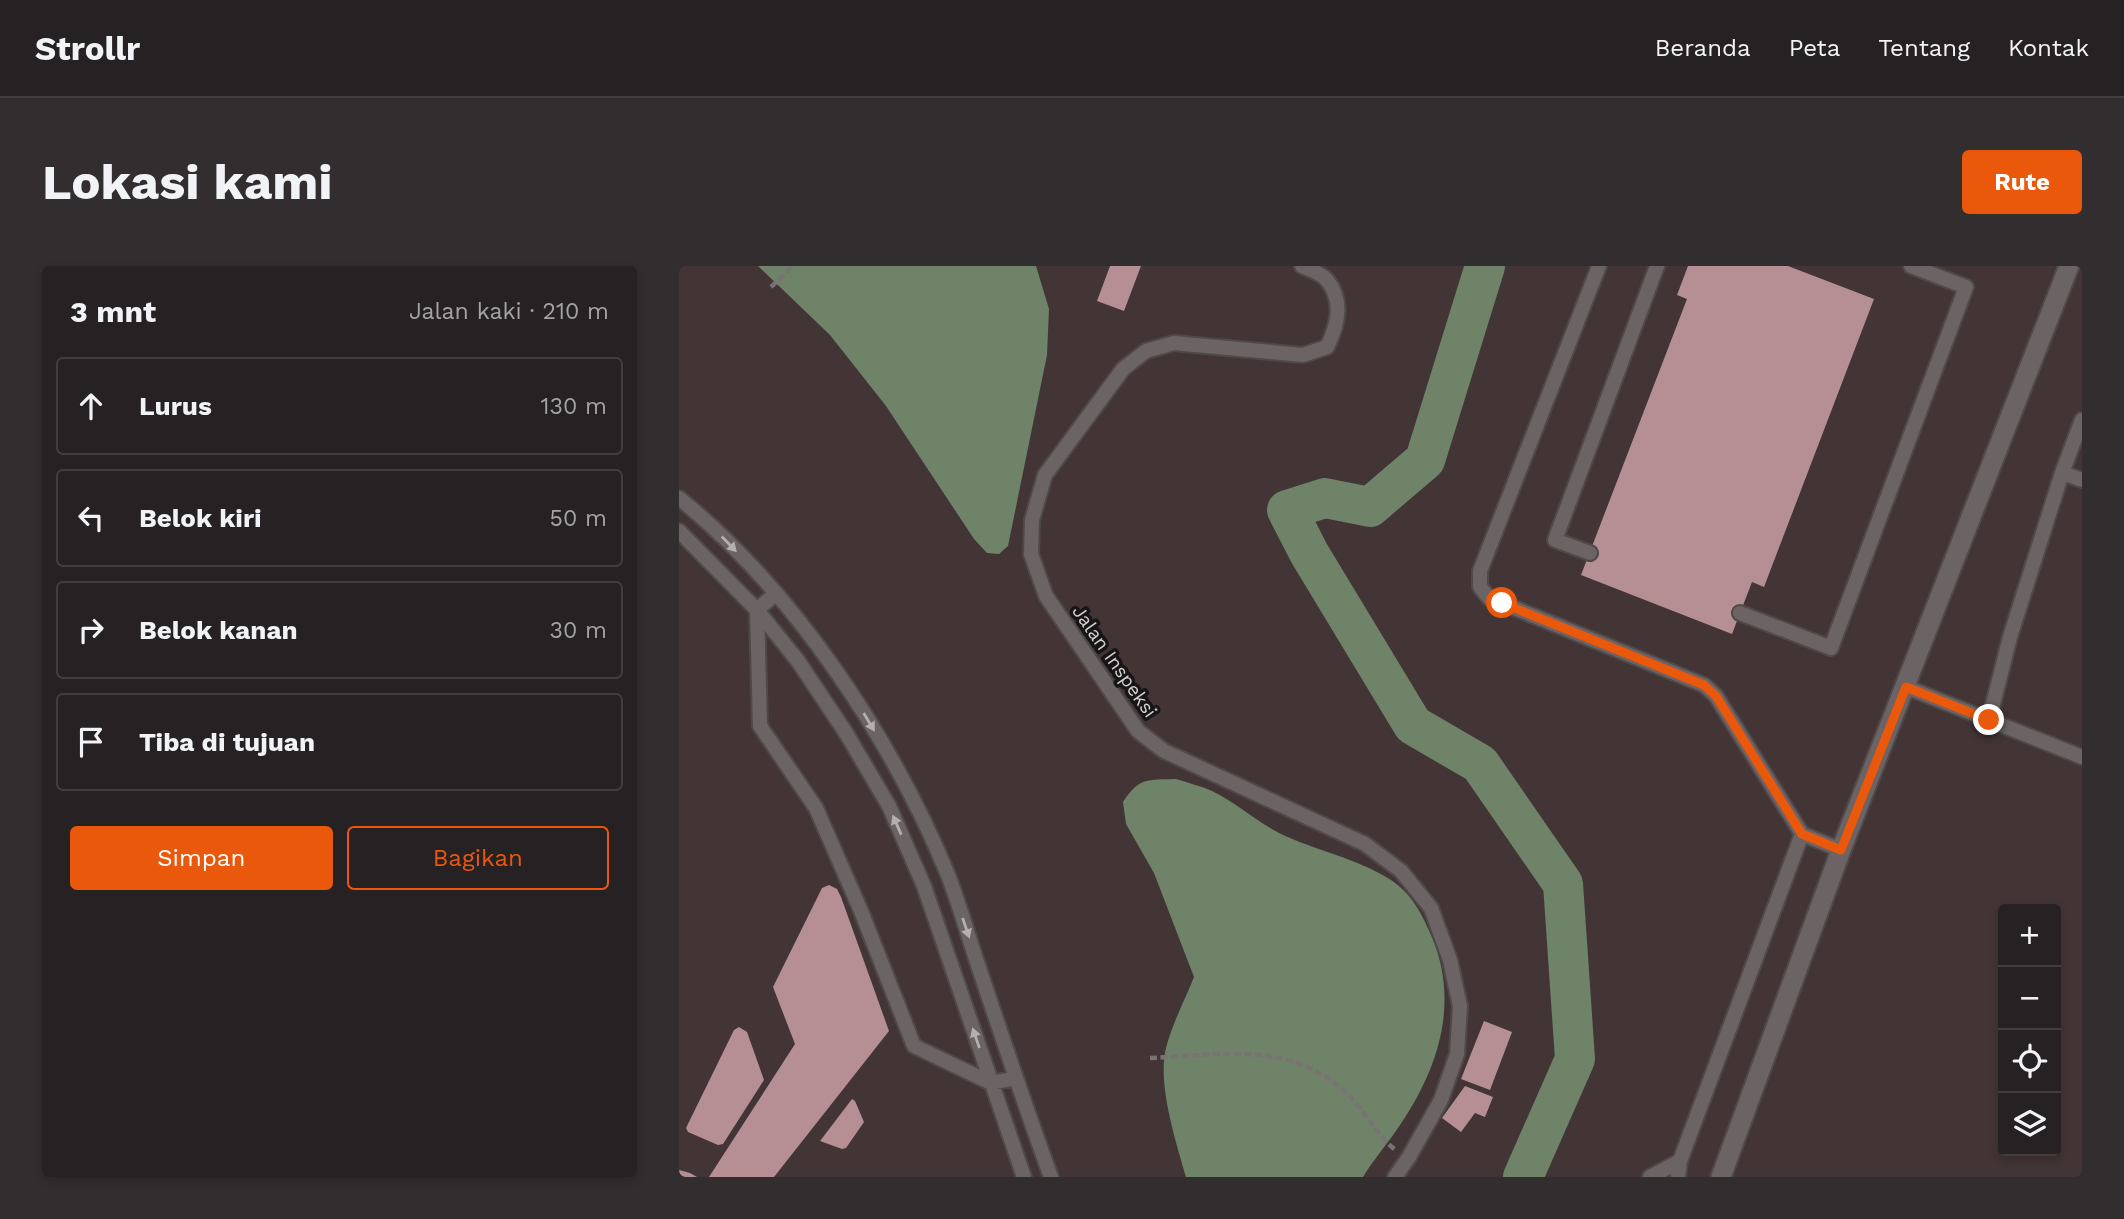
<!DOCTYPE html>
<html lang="id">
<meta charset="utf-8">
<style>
body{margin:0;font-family:"Work Sans",sans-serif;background:#322e2f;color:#f1f3f6}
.controls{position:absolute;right:21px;bottom:21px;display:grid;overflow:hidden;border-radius:7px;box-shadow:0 4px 10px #0003}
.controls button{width:63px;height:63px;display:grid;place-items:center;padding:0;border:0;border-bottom:2px solid #423e40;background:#262122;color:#f1f3f6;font:35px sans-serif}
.stop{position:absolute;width:21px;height:21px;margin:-16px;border:5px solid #ea580c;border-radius:50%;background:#fff}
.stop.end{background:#ea580c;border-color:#fff;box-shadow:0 2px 7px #0008}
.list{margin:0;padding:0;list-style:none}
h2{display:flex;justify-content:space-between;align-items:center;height:91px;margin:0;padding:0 28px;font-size:30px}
h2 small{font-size:23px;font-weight:400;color:#a4a3a5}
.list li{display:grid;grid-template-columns:46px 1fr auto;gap:21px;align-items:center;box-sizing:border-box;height:98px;margin:0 14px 14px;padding:0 14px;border:2px solid #423e40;border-radius:7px}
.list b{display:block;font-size:26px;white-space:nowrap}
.list em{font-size:23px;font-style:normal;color:#a4a3a5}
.actions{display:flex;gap:14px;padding:21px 28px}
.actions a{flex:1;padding:16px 0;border:2px solid #ea580c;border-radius:7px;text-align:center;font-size:24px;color:#ea580c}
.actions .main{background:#ea580c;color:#fff}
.icon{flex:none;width:38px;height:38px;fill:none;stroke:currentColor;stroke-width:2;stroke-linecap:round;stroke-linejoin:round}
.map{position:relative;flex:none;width:1403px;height:911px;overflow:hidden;border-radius:7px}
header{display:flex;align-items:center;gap:42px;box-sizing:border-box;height:98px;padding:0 35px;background:#262122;border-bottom:2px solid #423e40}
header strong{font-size:33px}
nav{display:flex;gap:38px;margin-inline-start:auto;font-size:24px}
.intro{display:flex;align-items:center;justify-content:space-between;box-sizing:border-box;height:168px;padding:0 42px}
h1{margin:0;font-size:49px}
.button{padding:18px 32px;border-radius:7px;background:#ea580c;color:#fff;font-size:24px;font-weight:700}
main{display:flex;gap:42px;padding:0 42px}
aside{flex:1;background:#262122;border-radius:7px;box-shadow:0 4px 10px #0003}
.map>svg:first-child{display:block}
</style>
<header>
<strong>Strollr</strong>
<nav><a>Beranda</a><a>Peta</a><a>Tentang</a><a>Kontak</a></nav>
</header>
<div class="intro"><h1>Lokasi kami</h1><a class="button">Rute</a></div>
<main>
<aside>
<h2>3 mnt<small>Jalan kaki · 210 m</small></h2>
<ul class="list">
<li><svg class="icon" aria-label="ahead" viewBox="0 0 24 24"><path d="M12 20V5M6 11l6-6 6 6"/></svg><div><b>Lurus</b></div><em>130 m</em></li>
<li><svg class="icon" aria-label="left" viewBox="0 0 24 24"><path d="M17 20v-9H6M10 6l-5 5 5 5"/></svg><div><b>Belok kiri</b></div><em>50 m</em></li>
<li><svg class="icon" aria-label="right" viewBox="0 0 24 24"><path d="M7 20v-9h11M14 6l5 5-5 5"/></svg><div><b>Belok kanan</b></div><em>30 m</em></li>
<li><svg class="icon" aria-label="arrive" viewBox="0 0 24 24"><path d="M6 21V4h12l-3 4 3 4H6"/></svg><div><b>Tiba di tujuan</b></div></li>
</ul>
<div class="actions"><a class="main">Simpan</a><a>Bagikan</a></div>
</aside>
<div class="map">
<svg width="1403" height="911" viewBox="0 0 1403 911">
<rect width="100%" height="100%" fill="#332c2d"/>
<!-- built -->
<path fill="#433536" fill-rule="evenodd" d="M0,0H1403V911H0ZM1324,643H1377V885H1324Z"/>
<!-- water -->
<path fill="#6f8369" d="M79,0H357L370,43L368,89L329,280L320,288L308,287L295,273L207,140L151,69Z
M497,513C509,517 522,520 533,525C556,536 577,555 600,567C637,585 678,592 712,614C733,628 743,648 752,669C781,735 760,802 721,859C709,877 695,893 684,911H507C497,876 478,818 487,782C493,758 506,734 515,711L475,607L447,558L444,536C460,511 469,514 497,513Z"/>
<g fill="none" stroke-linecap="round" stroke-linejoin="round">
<!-- river -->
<path stroke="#6f8369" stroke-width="40" d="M806,0L746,194L691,241L646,232L608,244L630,287L734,459L801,498L884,618L896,793L844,911"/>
</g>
<!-- building -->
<path fill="#b58f94" d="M431,0H462L445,45L418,35Z
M1009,0H1109L1195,33L1085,321L1073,316L1053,368L902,309L1008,33L998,29Z
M150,619L158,623L162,631L210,765L95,911H30L116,778L94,721L143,622Z
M805,755L833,766L811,824L782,813Z
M60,761L68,766L85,814L44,878L39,879L9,866L7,862L55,764Z
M786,820L814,831L806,851L796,847L782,866L763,852Z
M173,833L176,835L185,856L167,882L163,883L141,875Z
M0,904L11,907L18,911H0Z"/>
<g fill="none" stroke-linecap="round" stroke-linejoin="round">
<!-- service casing -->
<g stroke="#4f494a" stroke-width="18">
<path id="service" d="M623,0C631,4 642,7 648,14C665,35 659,59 648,81L624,89L495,77L467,85L444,103L366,209L353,254L352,288L367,330L459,465L485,485L686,578L722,605L752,642L771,694L781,740L778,788L762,834L730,891L716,911
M920,0L801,305V321L810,332L818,335L1025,419L1037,430L1123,568L1162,584
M1383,207L1403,214
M0,232C115,325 213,473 269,609C281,640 290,673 301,705C324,774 347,843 372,911
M0,265L78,344L119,395L167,467L210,540L245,620L345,911
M911,287L876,274L978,0
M97,327L78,344L81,460L137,542L182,645L235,780L312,817L337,812
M1061,347L1152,382L1287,21L1232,0
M1227,421L1403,491
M1310,454L1331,371L1383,207L1403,154
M971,911L1001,895
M999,911L1001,895L1123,568"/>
</g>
<!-- minor casing -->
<g stroke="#4f494a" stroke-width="23">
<path id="minor" d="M1042,911L1162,584L1390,0"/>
</g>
<!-- path -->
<path stroke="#797374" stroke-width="4.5" stroke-dasharray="7 3.5" stroke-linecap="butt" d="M92,21L114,0
M471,792C538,789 609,775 663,823C682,839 700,873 717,884"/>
<!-- service -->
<use href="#service" stroke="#6b6364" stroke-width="14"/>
<!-- minor -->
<use href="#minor" stroke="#6b6364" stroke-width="19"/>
</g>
<!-- one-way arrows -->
<defs><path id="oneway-solid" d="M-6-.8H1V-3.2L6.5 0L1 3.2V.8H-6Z" transform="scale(1.75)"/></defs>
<g fill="#b5afb0">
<use href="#oneway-solid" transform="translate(50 278) rotate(46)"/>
<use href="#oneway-solid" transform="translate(190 456) rotate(59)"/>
<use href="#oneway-solid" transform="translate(218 559) rotate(-114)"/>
<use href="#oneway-solid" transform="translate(287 662) rotate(71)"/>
<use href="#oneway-solid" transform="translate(297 772) rotate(-109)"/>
</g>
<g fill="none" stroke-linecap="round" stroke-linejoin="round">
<!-- route -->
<path stroke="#ea580c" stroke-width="9" d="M823,337L1025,419L1037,430L1123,568L1162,584L1227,421L1310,454"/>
</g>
<g text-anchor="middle" stroke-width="7" stroke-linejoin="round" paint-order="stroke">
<!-- street labels -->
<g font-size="19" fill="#d5d0d1" stroke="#181516">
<text transform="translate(436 395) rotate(55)" y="7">Jalan Inspeksi</text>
</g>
</g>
</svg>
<div class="controls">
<button>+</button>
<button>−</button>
<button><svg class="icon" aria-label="locate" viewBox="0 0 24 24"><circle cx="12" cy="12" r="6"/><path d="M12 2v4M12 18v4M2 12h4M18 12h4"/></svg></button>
<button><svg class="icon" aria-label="layers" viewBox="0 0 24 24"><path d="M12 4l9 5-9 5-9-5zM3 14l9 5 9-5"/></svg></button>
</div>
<div class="stop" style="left:823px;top:337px"></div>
<div class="stop end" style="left:1310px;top:454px"></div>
</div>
</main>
